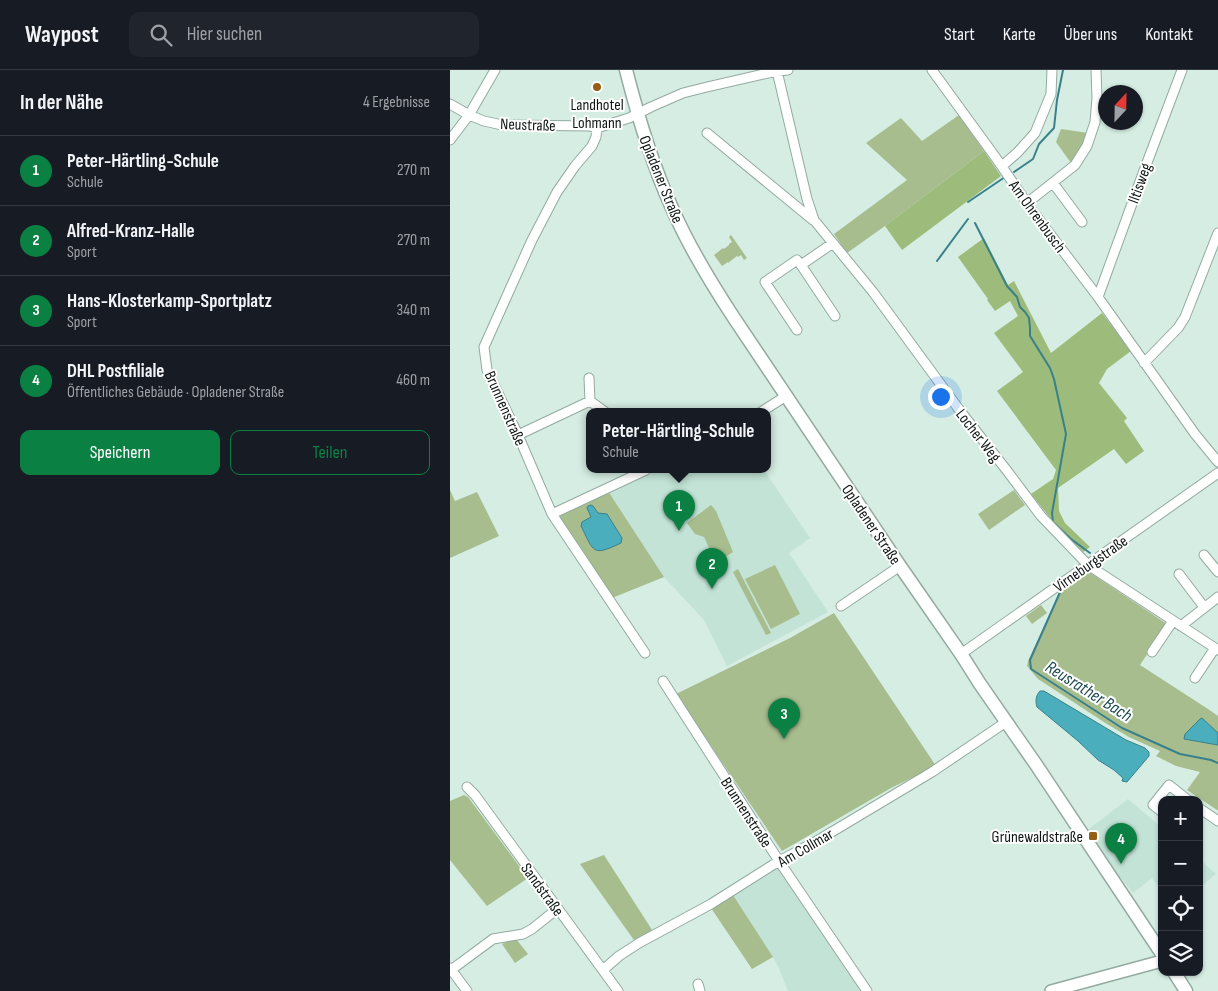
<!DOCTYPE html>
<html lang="de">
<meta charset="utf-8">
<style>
body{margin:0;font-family:"Sofia Sans Condensed",sans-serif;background:#20242c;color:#f1f3f6}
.controls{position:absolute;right:15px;bottom:15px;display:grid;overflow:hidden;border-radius:10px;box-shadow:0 1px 4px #0004}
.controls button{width:45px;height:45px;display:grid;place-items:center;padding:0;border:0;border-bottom:1px solid #363941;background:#171b24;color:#f1f3f6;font:25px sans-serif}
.compass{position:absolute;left:648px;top:15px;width:45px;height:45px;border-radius:50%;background:#171b24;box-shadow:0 1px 4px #0004;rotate:22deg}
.you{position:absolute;left:490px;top:326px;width:18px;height:18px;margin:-12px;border:4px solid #fff;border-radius:50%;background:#1a73e8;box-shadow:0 0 0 8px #1a73e833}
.badge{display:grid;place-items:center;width:32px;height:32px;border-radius:50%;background:#0b8043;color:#fff;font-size:16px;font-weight:700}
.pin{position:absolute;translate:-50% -41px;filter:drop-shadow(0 1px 2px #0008)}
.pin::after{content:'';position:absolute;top:26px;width:18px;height:15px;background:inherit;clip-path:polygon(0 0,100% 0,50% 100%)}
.popup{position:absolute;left:136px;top:338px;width:185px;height:65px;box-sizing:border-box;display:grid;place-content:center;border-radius:10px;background:#171b24;filter:drop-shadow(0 1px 4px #0005);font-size:16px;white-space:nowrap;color:#9ea1a6}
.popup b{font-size:19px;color:#f1f3f6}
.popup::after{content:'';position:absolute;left:50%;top:100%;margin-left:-10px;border:10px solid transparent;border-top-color:#171b24}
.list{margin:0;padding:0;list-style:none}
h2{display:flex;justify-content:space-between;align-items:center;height:65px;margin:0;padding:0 20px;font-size:21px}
h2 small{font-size:16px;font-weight:400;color:#9ea1a6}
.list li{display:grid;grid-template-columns:32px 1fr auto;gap:15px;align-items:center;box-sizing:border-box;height:70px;padding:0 20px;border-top:1px solid #363941}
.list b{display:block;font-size:19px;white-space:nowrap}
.list p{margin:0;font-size:16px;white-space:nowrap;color:#9ea1a6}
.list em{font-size:16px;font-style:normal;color:#9ea1a6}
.actions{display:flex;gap:10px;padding:15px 20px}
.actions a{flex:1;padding:11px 0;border:1px solid #0b8043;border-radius:10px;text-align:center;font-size:18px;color:#0b8043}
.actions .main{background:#0b8043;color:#fff}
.icon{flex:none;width:28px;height:28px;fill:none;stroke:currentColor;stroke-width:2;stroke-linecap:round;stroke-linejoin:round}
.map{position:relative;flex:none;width:768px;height:921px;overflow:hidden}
header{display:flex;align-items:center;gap:30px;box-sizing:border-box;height:70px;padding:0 25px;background:#171b24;border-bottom:1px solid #363941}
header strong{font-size:24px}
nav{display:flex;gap:28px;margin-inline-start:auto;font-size:18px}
.search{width:350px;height:45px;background:#20242c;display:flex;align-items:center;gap:12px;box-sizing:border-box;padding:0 18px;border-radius:10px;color:#9ea1a6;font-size:19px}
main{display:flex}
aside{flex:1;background:#171b24}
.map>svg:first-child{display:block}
</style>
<header>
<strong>Waypost</strong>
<div class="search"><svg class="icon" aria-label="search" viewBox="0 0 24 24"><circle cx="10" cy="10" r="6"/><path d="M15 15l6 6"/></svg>Hier suchen</div>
<nav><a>Start</a><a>Karte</a><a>Über uns</a><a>Kontakt</a></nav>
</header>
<main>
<aside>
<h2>In der Nähe<small>4 Ergebnisse</small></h2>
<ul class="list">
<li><span class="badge">1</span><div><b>Peter-Härtling-Schule</b><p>Schule</p></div><em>270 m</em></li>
<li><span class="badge">2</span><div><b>Alfred-Kranz-Halle</b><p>Sport</p></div><em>270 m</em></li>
<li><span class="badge">3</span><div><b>Hans-Klosterkamp-Sportplatz</b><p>Sport</p></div><em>340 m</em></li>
<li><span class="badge">4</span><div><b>DHL Postfiliale</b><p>Öffentliches Gebäude · Opladener Straße</p></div><em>460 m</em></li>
</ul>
<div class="actions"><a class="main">Speichern</a><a>Teilen</a></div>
</aside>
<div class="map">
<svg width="768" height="921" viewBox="0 0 768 921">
<rect width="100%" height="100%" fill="#d5ede3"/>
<!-- built -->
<path fill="#c2e3d6" d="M201,400H314L360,468L339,483L378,542L277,596L254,550L214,507L158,421Z
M678,729L712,758V822L702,808L683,823L635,762Z
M749,789L766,804L749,818Z
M329,797L411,921H338L328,896L323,887L283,825Z"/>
<!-- green -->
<path fill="#a7bd8e" d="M509,45L534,81L435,156L397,183L384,164L457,110L416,73L451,48L472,71Z
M611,59L638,63L636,71L621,93L606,72Z
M281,165L297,188L294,190L291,185L288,187L287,186L278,193V192L272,196L264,185L273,178L274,179L279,175V174L282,172L279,167Z
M0,420L5,431L27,422L49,466L0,488Z
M564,420L575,435L539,460L528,444Z
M158,421L214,507L162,528L109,448L111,443Z
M261,435L266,441L283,482L266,493L254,467L245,464L237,453Z
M325,495L350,544L321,559L295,509Z
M288,499L321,563L316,565L283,502Z
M636,500L717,554L690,595L758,639L768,646V740H767L737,720L750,702L726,696L706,686L710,681L679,667L657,654L588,609L577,596L578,591L611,519Z
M591,535L597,543L582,554L576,546Z
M384,543L486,696L441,718L332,781L226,624L340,568Z
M14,725L18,727L78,808L37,836L0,790V731Z
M154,785L204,863L186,873L130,794Z
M283,825L323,887L302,899L261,838Z
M66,869L78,884L65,893L52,874L56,872Z"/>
<!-- forest -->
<path fill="#9dbb7a" d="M534,81L551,106L452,180L435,156Z
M534,168L558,215L564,211L601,283L652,243L681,281L657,299L649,313L677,348L674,351L694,381L676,394L664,379L608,418L609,441L615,453L640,477L633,482L601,449L581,424L603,409L606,400L547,321L573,302L544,263L568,246L560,231L545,241L537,230L538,229L508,187Z"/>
<!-- water -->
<path fill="#4baebd" stroke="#39818a" d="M141,435L143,436L148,443L157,444L172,468L171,473C142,487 144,482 131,456L132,452L141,447L137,438L138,436Z
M590,621H594L676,670L695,678L699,682V686L677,712L672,711L673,708L664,700L648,690L628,671L587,637C585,631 586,625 590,621Z
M752,648L768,663V675L734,669L735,664L750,649Z"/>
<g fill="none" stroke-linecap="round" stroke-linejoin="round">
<!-- stream -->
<path stroke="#39818a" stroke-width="2" d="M564,102L583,89L589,74L604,58L607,30L613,0
M518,132L555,107
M525,153L557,216L567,227L570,237L575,242L579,248L580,258V266L600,298L604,309L616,364L602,443L603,452L621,469L640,483
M487,191L518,149
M638,500L611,520L580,590L581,599L672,658L730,684L761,690L768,693"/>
<!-- minor casing -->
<g stroke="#93aaa0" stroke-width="11">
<path id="minor" d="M482,0L546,88L581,139L648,227L745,364L768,392
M327,1L357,129L364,150L423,222L511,342L558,402L591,446L638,495L768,580
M0,34L19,45L34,51L52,55L139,56L147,58L179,48L201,37L233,23L257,17L327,1L338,0
M147,58L146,67L142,76L125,96L107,122L82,170L34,277L37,300L68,365L102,444L195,583
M257,63L363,150
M0,70L19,45L45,0
M552,96L567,83L585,63L601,24L602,0
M603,113L632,152
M577,133L625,95L637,76L645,52L647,28L646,0
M383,173L351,195L385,246
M648,227L695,98L732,0
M347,260L315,212L347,190L351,195
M694,293L728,258L735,247L768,163
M139,308L140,331L155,342
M311,342L336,326
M68,365L140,331
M102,444L196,400
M754,485L768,502
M729,504L754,537
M391,536L450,496
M731,556L768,527
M702,582L723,551
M511,584L768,403
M745,608L765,578
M213,611L329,791L417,921
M17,717L25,725L168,921
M749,738L768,751
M712,742L703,735L719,715L738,730
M0,898L17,921
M1,900L43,869L73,864L82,859L107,839
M153,900L169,886L189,873L261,834L329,791L365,772L482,702L556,652
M248,914L250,921"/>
</g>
<!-- tertiary casing -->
<g stroke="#93aaa0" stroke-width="14">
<path id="tertiary" d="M601,921L712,891"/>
</g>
<!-- secondary casing -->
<g stroke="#93aaa0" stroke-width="15">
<path id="secondary" d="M176,0C188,47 202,94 222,138C239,177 261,213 284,248L450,496L511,584L530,614L587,696L712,884
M724,902L736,921"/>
</g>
<!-- minor -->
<use href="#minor" stroke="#fff" stroke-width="9"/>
<!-- tertiary -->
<use href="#tertiary" stroke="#fff" stroke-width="11"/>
<!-- secondary -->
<use href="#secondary" stroke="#fff" stroke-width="12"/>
</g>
<!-- markers -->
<g fill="#945e14" stroke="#fff" stroke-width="2">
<circle cx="147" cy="17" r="5"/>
<rect x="638" y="761" width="10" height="10" rx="2.5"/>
</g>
<g text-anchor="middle" stroke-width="4" stroke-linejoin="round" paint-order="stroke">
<!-- poi labels -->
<g font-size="16" fill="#0e1714" stroke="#fff">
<text x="147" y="40">Landhotel<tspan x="147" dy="18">Lohmann</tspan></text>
<text x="633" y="772" text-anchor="end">Grünewaldstraße</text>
</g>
<!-- street labels -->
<g font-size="16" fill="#0e1714" stroke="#fff">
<text transform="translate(78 54) rotate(2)" y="6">Neustraße</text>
<text transform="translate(212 109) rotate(68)" y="6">Opladener Straße</text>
<text transform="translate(689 113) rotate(-70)" y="6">Iltisweg</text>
<text transform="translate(588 146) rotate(54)" y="6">Am Ohrenbusch</text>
<text transform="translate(56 338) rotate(66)" y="6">Brunnenstraße</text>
<text transform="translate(529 365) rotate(52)" y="6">Locher Weg</text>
<text transform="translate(422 454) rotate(56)" y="6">Opladener Straße</text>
<text transform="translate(640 493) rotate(-35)" y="6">Virneburgstraße</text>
<text transform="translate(297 742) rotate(57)" y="6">Brunnenstraße</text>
<text transform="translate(355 777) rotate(-30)" y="6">Am Collmar</text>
<text transform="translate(93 819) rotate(54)" y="6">Sandstraße</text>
</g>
<!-- water labels -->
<g font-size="18" font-style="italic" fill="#1d4a51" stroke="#fff">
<text transform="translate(639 621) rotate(32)" y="6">Reusrather Bach</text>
</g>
</g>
</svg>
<div class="controls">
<button>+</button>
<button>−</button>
<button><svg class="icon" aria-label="locate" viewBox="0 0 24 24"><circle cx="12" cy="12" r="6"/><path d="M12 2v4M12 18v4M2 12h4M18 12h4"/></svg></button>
<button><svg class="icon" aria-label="layers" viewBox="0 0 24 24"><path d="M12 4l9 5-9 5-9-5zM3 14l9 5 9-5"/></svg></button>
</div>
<svg class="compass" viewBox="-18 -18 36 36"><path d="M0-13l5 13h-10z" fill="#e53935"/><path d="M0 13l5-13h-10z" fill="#9ea1a6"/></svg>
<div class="you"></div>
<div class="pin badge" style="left:229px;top:461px">1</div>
<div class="popup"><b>Peter-Härtling-Schule</b>Schule</div>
<div class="pin badge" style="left:262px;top:519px">2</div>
<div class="pin badge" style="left:334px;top:669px">3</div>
<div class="pin badge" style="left:671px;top:794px">4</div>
</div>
</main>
